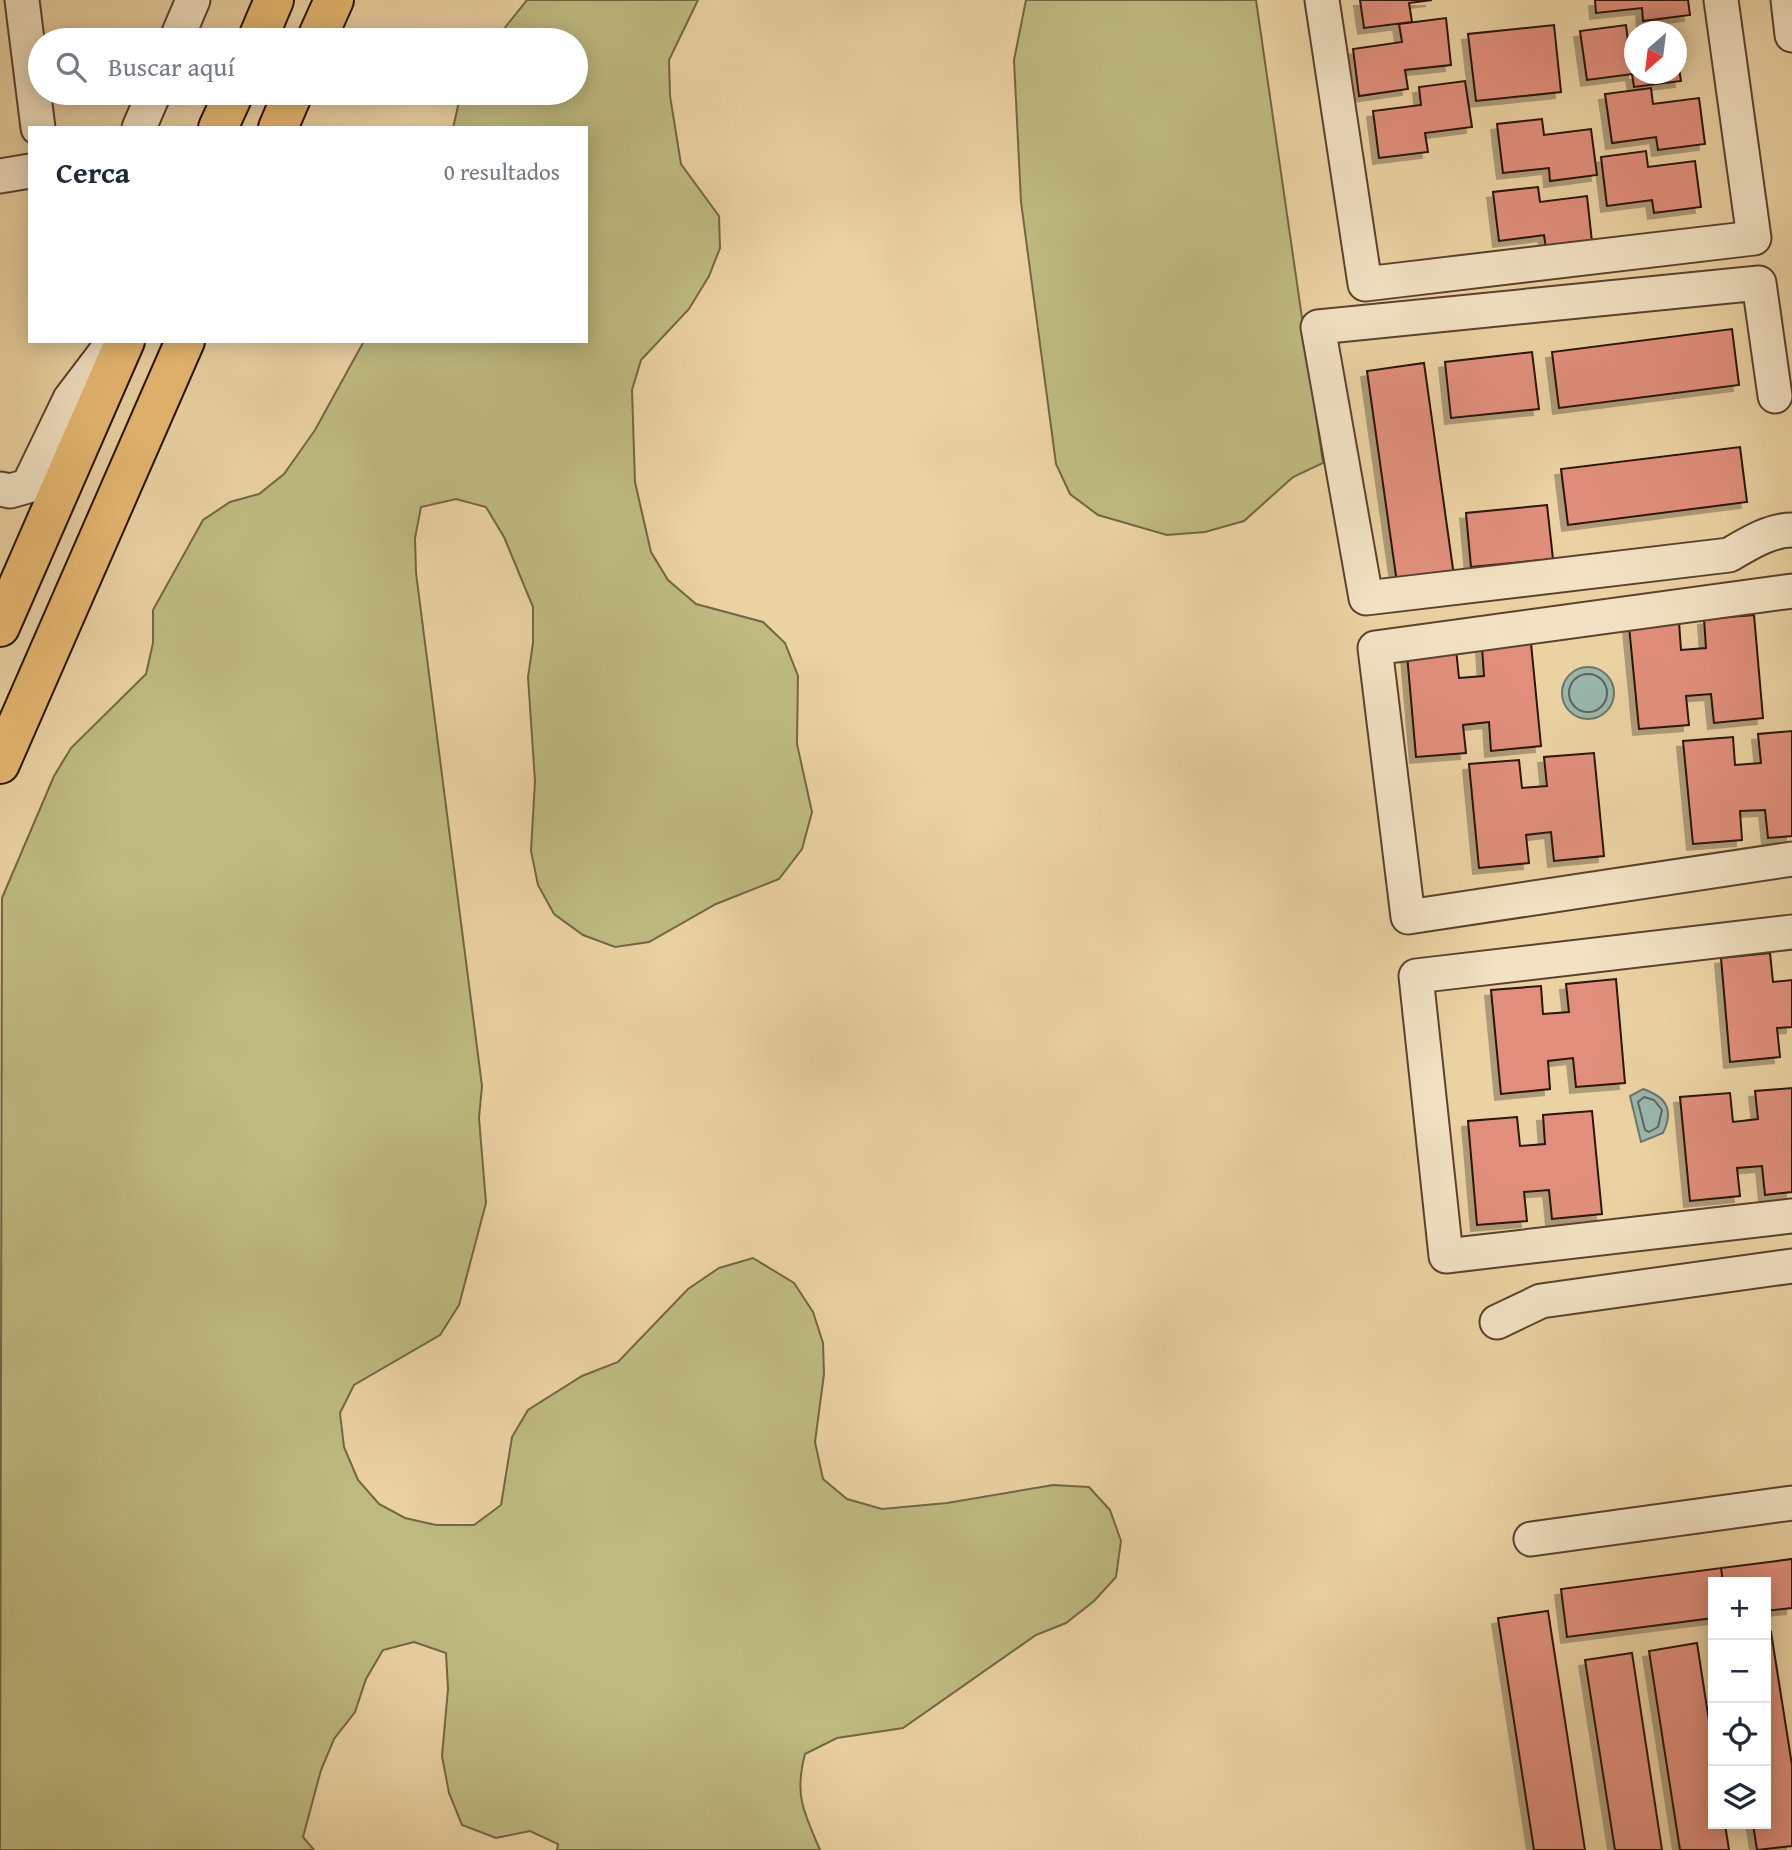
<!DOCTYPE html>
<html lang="es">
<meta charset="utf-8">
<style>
body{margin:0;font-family:"Gentium Book Plus",serif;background:#f6f6f7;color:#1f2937}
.controls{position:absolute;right:21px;bottom:21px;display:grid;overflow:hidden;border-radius:0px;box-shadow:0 4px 18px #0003}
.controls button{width:63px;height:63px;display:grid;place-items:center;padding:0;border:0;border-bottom:2px solid #e0e1e3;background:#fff;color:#1f2937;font:35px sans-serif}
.compass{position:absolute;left:1624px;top:21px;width:63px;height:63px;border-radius:50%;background:#fff;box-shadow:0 4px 18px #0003;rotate:208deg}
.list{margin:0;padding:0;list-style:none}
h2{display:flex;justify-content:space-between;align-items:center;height:91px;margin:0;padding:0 28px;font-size:30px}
h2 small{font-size:23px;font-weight:400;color:#747a83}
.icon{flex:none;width:38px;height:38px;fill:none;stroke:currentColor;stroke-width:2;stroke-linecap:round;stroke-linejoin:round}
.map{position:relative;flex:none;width:1792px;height:1850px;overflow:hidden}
.search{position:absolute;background:#fff;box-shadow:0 4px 18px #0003;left:28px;top:28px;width:560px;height:77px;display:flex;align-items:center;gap:18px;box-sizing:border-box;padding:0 24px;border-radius:38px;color:#747a83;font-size:26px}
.panel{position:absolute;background:#fff;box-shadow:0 4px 18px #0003;left:28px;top:126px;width:560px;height:217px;border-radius:0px}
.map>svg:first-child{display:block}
</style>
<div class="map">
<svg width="1792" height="1850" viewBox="0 0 1792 1850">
<defs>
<filter id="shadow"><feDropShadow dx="-6" dy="6" stdDeviation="0" flood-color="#0004"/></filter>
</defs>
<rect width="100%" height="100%" fill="#ebd2a3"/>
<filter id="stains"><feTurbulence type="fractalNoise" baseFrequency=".00286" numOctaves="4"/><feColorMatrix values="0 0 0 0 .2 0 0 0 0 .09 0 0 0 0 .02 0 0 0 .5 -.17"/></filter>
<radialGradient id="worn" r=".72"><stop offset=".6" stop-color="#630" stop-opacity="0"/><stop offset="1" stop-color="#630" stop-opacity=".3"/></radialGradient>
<!-- green -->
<path fill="#beba80" stroke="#746644" stroke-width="2" d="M527,0H698L669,60L670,96L681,164L719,216L720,248L709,276L689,309L641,360L632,390L635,482L651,552L668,580L696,604L763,622L785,643L798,676L797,744L812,812L802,849L779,879L716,904L649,942L615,947L583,935L554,914L538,885L531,851L535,781L528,677L533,643V607L504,537L486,507L456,499L421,507L415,538L416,573L482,1086L479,1118L486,1203L459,1305L440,1335L354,1385L340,1413L344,1447L358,1480L379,1504L405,1518L436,1525H474L501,1505L512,1437L528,1410L582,1376L618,1362L688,1289L719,1268L753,1258L794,1283L813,1312L823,1343L824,1374L815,1442L823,1479L847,1499L882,1509L947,1503L1053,1485L1089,1487L1110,1510L1121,1541L1116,1577L1094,1601L1066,1623L1036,1635L903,1728L837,1738L805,1754C794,1796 804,1812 820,1850H557L558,1844L530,1831L496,1838L462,1825L449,1793L442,1756L448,1689L446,1653L414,1642L383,1650L366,1679L355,1712L334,1739L321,1770L303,1837L314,1850H0L2,898L54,776L71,748L146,674L153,643V610L203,520L230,502L259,494L284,474L315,430L364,341H586V128H453L461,93H576V40H495Z
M1026,0H1256L1323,463L1293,477L1244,521L1205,532L1167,535L1098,515L1070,494L1056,464L1021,202L1014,60Z"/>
<!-- water -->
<path fill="#99b6ab" stroke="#6d7469" stroke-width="2" d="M1562 693a26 26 0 1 1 52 0a26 26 0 1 1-52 0Z
M1643,1089C1667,1097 1674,1110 1663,1133L1641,1142L1630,1096Z"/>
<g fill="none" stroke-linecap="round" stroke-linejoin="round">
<!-- shore -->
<path stroke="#626459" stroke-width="2" d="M1569 693a19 19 0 1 1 38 0a19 19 0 1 1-38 0Z
M1644,1097L1654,1100L1662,1110L1658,1127L1649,1132L1645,1130L1638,1102Z"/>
</g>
<!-- building -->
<path fill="#e18f7c" stroke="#2a1207" stroke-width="2" filter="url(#shadow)" d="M1360,0H1432L1409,3L1412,22L1364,28Z
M1595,0H1688L1690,15L1643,21L1642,8L1596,13Z
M1446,18L1451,65L1405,70L1408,89L1359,96L1353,49L1402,42L1399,24Z
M1554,25L1561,92L1476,101L1468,34Z
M1626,25L1628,41H1634V74H1676V50L1681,81L1634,87L1632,74L1587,80L1580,31Z
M1465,81L1472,127L1425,133L1428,152L1379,158L1373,111L1421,105L1419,87Z
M1651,88L1653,104L1699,98L1705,144L1658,150L1656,137L1612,143L1605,94Z
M1542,119L1544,135L1591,129L1597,175L1550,181L1549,168L1503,173L1497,124Z
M1646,151L1648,167L1695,161L1701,207L1654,213L1652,200L1607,206L1601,157Z
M1538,187L1540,202L1587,196L1592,242L1546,248L1544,235L1499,241L1493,192Z
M1732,329L1739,385L1559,408L1552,352Z
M1532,352L1539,409L1451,418L1445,362Z
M1424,363L1454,576L1397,583L1367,371Z
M1740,447L1747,502L1568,525L1561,469Z
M1547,505L1553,559L1471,567L1466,513Z
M1754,615L1763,718L1714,723L1711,694L1686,696L1689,725L1639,729L1629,626L1679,622L1681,650L1706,648L1704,619Z
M1531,643L1541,746L1491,751L1489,722L1463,725L1466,753L1416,757L1407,654L1456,649L1459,678L1484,676L1482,647Z
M1792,731V836L1768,838L1765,810L1740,811L1742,840L1693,844L1683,741L1733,737L1735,765L1761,763L1758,734Z
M1594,753L1604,856L1554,861L1551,832L1526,835L1529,863L1479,868L1469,764L1519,760L1522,788L1547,786L1544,757Z
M1770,953L1773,982L1792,980V1027L1777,1028L1780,1057L1730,1062L1721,958Z
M1616,979L1625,1083L1576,1087L1573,1058L1548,1061L1550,1089L1501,1094L1491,990L1541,986L1543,1014L1569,1012L1566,984Z
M1792,1088V1192L1765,1195L1762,1166L1737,1168L1740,1196L1690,1201L1680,1097L1730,1093L1733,1122L1758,1119L1755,1091Z
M1592,1111L1602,1214L1552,1219L1549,1190L1524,1192L1527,1221L1477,1225L1468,1121L1517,1117L1520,1146L1545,1144L1543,1115Z
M1792,1559V1608L1766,1611V1582H1723L1721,1568Z
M1721,1568L1723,1582H1713V1618L1567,1637L1561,1589Z
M1548,1611L1585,1850H1534L1498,1618Z
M1771,1632L1792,1765V1846L1757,1850L1753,1824H1766V1633Z
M1697,1643L1713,1747V1824H1725L1729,1850H1680L1649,1651Z
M1632,1653L1662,1850H1615L1585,1660Z"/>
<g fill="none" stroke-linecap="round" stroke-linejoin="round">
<!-- minor casing -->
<g stroke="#5a422e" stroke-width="37">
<path id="minor" d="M22,0L38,128
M1322,0L1365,284L1754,238L1721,0
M1788,0L1792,35
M176,40L193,0
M139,128L154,93
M0,176L30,171
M1775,396L1759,283L1318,327L1366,598L1729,555C1748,544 1770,530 1792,530
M0,489L10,491L28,486L70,399L114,341
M1792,591L1375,648L1408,917L1792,859
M1792,932L1416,976L1446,1256L1792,1216
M1497,1322L1541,1301L1792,1266
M1531,1539L1792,1503"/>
</g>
<!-- major casing -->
<g stroke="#2a1207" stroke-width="42">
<path id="major" d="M257,40L274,0
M316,40L334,0
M218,128L234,93
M278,128L293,93
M0,627L125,341
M0,764L185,341"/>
</g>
<!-- minor -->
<use href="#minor" stroke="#f2e2c3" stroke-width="33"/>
<!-- major -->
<use href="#major" stroke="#e6b972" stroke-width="38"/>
</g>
<rect width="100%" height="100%" filter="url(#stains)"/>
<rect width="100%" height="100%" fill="url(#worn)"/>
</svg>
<div class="controls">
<button>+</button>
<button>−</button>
<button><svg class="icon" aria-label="locate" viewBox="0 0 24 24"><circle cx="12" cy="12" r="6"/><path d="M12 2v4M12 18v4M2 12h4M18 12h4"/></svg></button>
<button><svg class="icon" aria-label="layers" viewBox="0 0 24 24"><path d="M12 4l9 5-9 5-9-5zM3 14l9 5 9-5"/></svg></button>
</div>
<svg class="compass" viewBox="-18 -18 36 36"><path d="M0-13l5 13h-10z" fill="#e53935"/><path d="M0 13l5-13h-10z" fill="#747a83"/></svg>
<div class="search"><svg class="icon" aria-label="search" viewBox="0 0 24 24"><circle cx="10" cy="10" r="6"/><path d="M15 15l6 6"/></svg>Buscar aquí</div>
<section class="panel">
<h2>Cerca<small>0 resultados</small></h2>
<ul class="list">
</ul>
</section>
</div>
